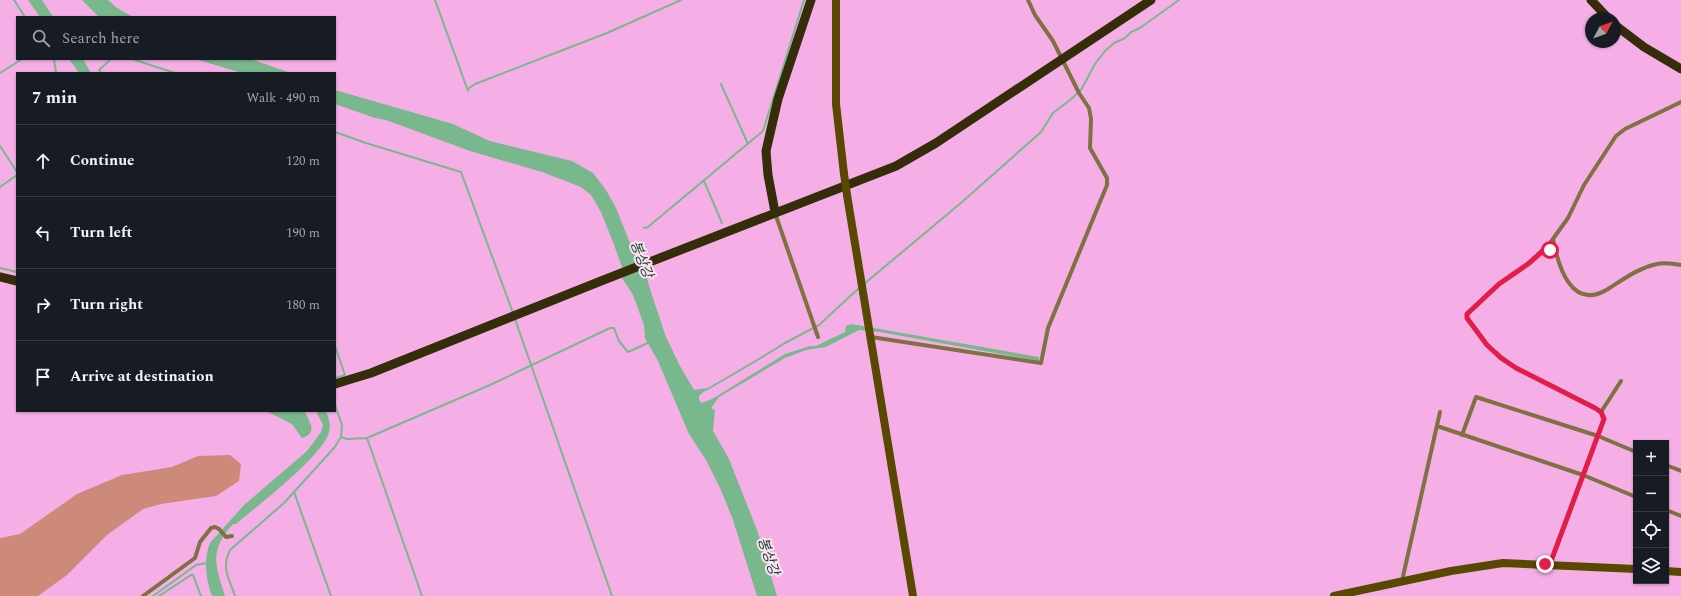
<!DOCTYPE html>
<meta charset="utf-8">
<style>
body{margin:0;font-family:Spectral,"Noto Sans KR",serif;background:#242831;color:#f1f3f6}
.controls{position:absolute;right:12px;bottom:12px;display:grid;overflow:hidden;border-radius:0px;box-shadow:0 1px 3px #0004}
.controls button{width:36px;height:36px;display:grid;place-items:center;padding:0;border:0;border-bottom:1px solid #363941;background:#171b24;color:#f1f3f6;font:20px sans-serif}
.compass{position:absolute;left:1585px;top:12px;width:36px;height:36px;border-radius:50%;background:#171b24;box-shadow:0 1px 3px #0004;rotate:49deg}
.stop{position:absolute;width:12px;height:12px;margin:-9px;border:3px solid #e11d48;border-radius:50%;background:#fff}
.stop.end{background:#e11d48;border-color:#fff;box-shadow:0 1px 4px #0008}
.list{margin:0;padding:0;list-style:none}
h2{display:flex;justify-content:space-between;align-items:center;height:52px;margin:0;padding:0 16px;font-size:17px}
h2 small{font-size:13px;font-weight:400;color:#9ea1a6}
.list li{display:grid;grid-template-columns:26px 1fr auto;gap:12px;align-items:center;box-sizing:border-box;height:72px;padding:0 16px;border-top:1px solid #363941}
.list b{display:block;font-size:15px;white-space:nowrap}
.list em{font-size:13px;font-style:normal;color:#9ea1a6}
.icon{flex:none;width:22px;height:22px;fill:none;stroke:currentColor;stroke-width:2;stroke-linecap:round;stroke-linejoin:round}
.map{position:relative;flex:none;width:1681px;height:596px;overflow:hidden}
.search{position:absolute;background:#171b24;box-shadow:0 1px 3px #0004;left:16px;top:16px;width:320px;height:44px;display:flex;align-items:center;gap:10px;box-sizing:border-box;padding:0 14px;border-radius:0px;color:#9ea1a6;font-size:15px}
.panel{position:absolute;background:#171b24;box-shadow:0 1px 3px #0004;left:16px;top:72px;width:320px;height:340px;border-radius:0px}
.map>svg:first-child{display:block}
</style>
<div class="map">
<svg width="1681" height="596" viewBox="0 0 1681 596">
<rect width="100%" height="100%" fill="#f5afe6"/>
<!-- green -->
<path fill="#cd8a7a" d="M230,455L241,464L239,481L216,496L161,504L143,509L107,535L67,575L38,596H0V538L20,534L77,494L122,475L172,467L198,456Z"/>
<!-- water -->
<path fill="#79b88d" d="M28,0H42L53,17H40Z
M82,0H108L117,8L133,17H99Z
M69,59H83L91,73H79Z
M195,59H250L291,73H242Z
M335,90L453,124L490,141L572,161L593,173L606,190L616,208L636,258L645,271L650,289L666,337L680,366L694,390L708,388L699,396V400L702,403L712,399L785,354L810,346H816L845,332L846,326L851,324L1039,357V361L880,332L859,330L826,347L806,350L785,358L719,397L711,408L715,410L713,431L729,459L757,530L777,596H757L733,520L721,490L706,460L689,434L658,361L645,338L644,325L633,295L622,278V267L613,242L601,212L591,195L581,187L542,172L470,151L386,120L375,118L335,104Z
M266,411H304C310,421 318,434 302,438L292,424Z
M316,411H326C329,418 331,425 329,432C324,455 256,507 236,524H233C209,551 215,564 225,596H212C206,580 203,560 210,543L244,505L307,451L321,432L323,425Z"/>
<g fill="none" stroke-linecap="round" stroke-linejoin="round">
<!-- stream -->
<path stroke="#79b88d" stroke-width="2" d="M14,0L25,17
M435,0L468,91
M54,59L56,73
M132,59L175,73
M0,73L22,59
M101,73L99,70L111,59
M721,84L748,144
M468,89L475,84L607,33L681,0
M335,132L366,143L461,172L513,313
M0,146L17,172
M704,181L722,223
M0,187L17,175
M644,228L648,227L763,131L804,0
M0,268L17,272
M864,284L962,202L1041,132L1053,113L1070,100L1081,90L1095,64L1105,51L1114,43L1125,38L1131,32L1140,28L1179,0
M515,319L612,596
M335,346L345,375L335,378
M706,390L754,362L785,343L819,325L859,288
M341,437L347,439L367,438L490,385L610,328H614L619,341L628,352L650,342
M367,438L422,596
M294,492L331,596
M153,596L196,565L207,563
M159,596L191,575H193L201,596
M235,596C229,578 221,568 230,550L284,503L334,448L341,437L342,425L335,405"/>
<!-- minor -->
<path stroke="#7f7142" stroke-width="4" d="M775,213L818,337
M1553,239C1558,265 1571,312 1608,289C1624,279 1638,268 1657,264C1665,262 1673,264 1681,265
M871,337L1041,363L1048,328L1107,185V178L1090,148L1091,119L1089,108L1079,93L1053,41L1035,15L1028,0
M1601,412L1621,381
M1437,426L1583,475L1636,497
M1462,435L1476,397L1598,436L1636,452
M1666,465L1681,471
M1666,510L1681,516
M1550,564L1604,419L1601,412L1595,408L1516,368L1501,357L1487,345L1467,318V314L1499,284L1528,264L1550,243L1568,218L1584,185L1616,136L1625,129L1681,102
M1402,581L1440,412
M143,596L195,558L200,542L211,528L215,527L219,529L226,537L232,536"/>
<!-- secondary -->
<path stroke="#584802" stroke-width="8" d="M836,0V104L844,174
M847,195L913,596
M1666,571L1681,572
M1334,596L1451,571L1503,563L1636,569"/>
<!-- primary -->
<path stroke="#352c0a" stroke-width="9" d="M1591,0L1608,18
M1615,25L1644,47L1681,69
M775,212L768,175L766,151L778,99L811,0
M0,277L17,281
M335,384L371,373L606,279L896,166L936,143L1151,0"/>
<!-- secondary-bridge -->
<path stroke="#584802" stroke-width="8" d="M844,174L847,195"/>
</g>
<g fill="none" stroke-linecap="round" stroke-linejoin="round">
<!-- route -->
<path stroke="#e11d48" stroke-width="5" d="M1545,564H1550L1604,419L1601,412L1595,408L1516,368L1501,358L1487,345L1467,318V314L1499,284L1528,264L1544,250H1550"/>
</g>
<g text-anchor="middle" stroke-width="4" stroke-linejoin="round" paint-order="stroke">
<!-- water labels -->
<g font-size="14" font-style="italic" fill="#164629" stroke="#fde0f6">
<text transform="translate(642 259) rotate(69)" y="5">봉상강</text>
<text transform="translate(769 556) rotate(71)" y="5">봉상강</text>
</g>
</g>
</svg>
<div class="controls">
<button>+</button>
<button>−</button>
<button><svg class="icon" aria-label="locate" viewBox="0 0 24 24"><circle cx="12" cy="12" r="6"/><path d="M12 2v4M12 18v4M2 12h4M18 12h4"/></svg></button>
<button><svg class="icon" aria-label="layers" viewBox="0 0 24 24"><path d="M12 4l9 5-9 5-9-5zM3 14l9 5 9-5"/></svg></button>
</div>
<svg class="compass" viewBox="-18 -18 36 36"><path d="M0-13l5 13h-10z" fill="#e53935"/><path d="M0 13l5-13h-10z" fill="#9ea1a6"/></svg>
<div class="stop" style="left:1550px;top:250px"></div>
<div class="stop end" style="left:1545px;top:564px"></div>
<div class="search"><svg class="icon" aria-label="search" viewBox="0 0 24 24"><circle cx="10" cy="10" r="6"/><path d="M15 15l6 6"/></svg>Search here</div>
<section class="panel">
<h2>7 min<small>Walk · 490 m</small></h2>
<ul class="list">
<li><svg class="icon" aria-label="ahead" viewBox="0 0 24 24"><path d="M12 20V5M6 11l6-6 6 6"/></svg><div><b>Continue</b></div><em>120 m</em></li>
<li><svg class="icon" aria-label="left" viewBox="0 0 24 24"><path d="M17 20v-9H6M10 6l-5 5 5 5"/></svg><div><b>Turn left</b></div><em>190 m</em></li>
<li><svg class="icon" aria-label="right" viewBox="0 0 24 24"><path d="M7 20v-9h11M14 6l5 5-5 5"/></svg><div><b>Turn right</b></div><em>180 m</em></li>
<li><svg class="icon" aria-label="arrive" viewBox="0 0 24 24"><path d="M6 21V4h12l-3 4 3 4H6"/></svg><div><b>Arrive at destination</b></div></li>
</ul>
</section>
</div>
